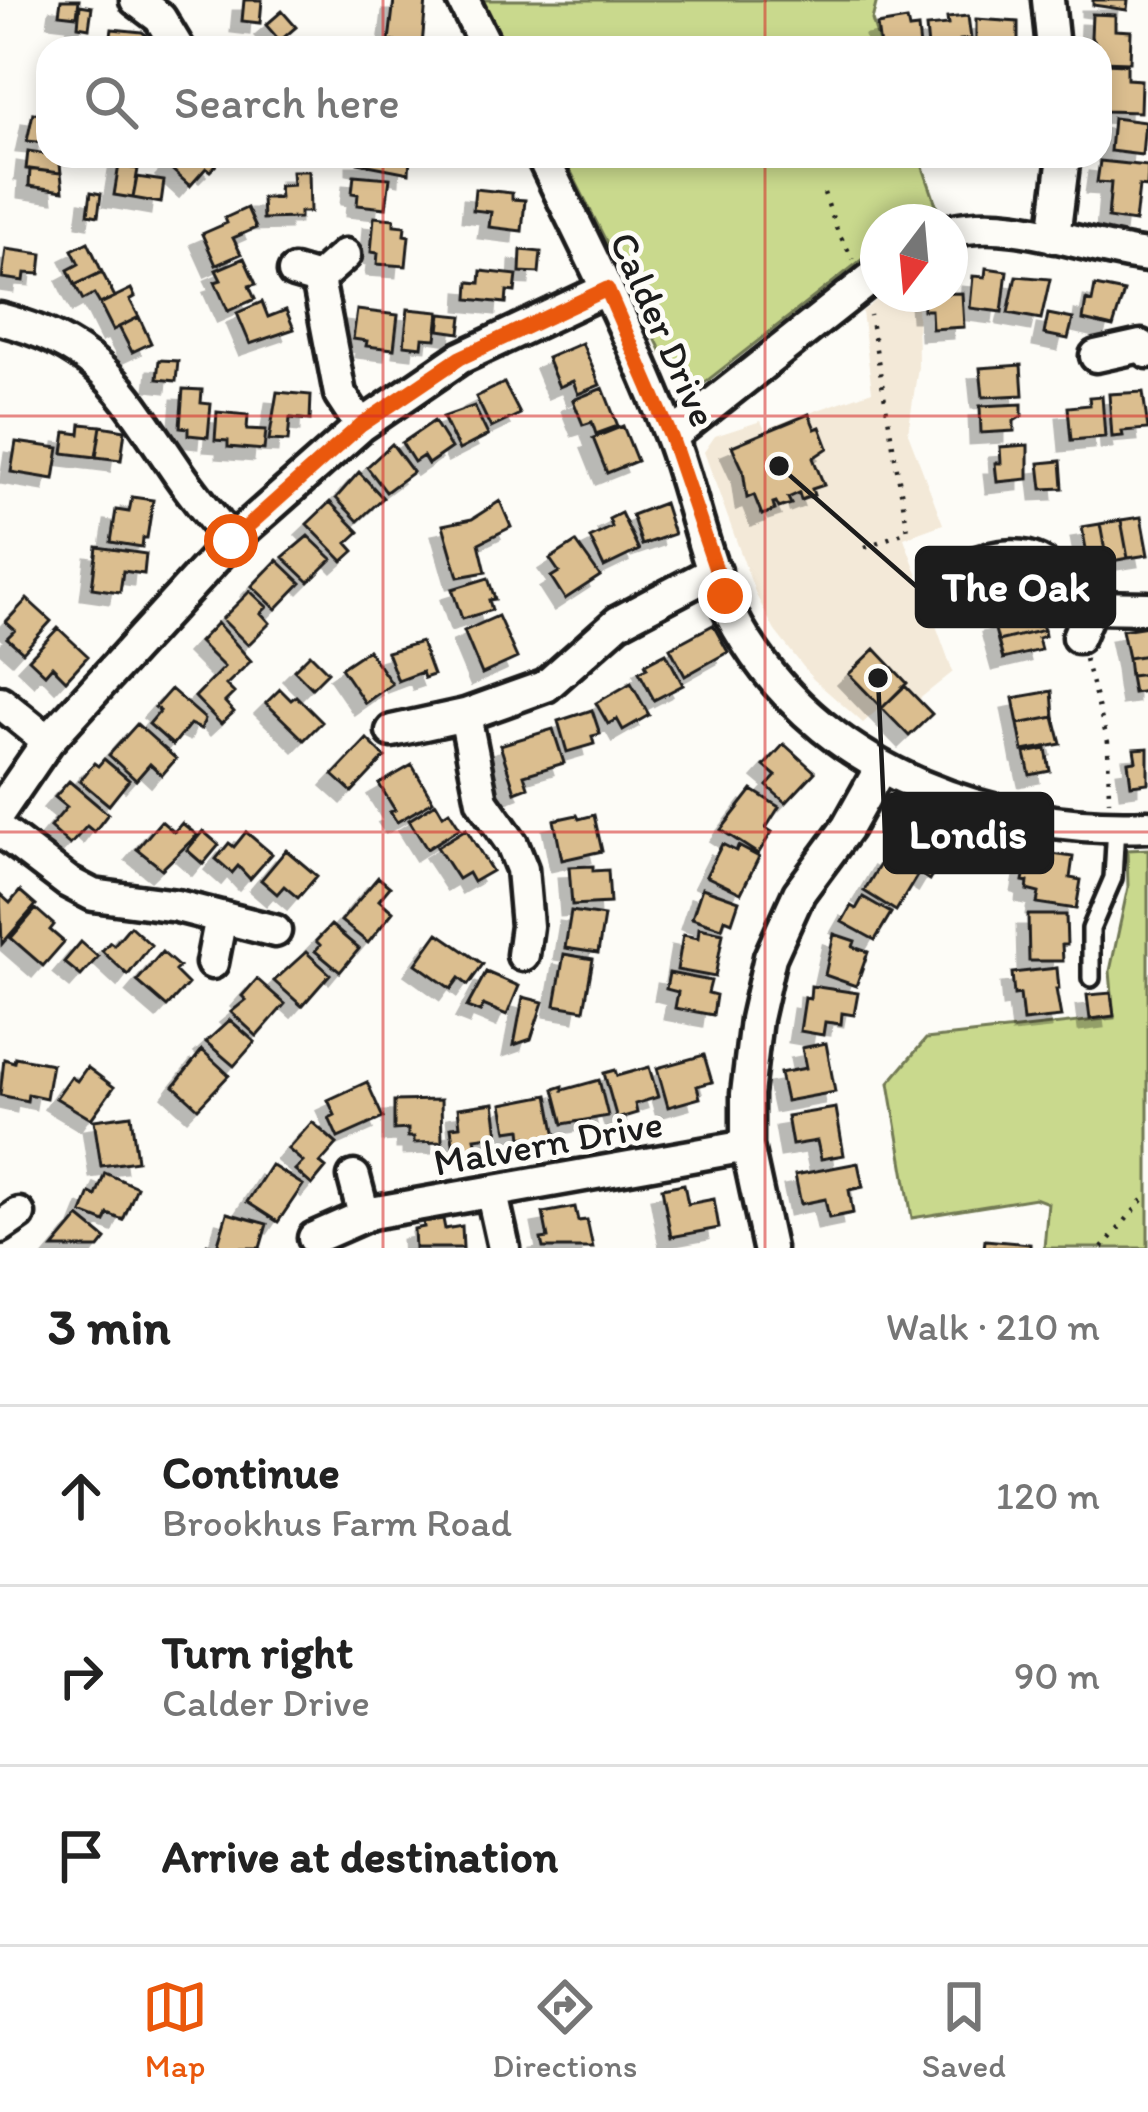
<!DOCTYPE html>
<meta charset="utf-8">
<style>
body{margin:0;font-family:Itim,sans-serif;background:#f6f6f6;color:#222}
.compass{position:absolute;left:860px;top:204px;width:108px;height:108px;border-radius:50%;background:#fff;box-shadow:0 6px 18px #0003;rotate:196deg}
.stop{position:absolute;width:36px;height:36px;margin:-27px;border:9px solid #ea580c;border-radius:50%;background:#fff}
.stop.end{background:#ea580c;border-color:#fff;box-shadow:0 3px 12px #0008}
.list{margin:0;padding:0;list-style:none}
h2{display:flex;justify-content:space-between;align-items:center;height:156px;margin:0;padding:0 48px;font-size:51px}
h2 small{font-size:39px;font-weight:400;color:#767676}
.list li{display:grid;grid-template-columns:78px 1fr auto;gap:36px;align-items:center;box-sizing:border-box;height:180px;padding:0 48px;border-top:3px solid #e0e0e0}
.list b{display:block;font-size:45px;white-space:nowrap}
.list p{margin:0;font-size:39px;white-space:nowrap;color:#767676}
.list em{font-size:39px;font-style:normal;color:#767676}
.icon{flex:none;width:66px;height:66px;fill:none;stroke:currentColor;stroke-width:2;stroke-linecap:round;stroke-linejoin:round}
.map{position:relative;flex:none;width:1148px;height:1248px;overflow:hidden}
.search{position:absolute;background:#fff;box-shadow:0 6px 18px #0003;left:36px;right:36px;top:36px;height:132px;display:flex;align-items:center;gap:30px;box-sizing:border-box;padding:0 42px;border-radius:36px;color:#767676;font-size:45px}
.sheet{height:696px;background:#fff}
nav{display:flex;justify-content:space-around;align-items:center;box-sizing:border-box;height:168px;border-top:3px solid #e0e0e0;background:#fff;font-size:33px;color:#767676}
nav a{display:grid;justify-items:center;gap:6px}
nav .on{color:#ea580c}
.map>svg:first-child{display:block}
</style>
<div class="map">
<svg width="1148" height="1248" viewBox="0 0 1148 1248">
<defs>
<filter id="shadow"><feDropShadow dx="-11" dy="11" stdDeviation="0" flood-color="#0004"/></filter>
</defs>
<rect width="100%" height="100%" fill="#fdfcf7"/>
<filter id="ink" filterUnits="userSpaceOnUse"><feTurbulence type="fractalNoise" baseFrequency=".00833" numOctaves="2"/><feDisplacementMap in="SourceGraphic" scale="24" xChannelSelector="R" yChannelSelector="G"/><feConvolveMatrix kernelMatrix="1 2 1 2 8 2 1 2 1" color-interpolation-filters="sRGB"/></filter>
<g filter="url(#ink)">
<!-- built -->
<path fill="#f3e9d8" d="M884,294H917L918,367L908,433L943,524L904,538L953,672L918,700L904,686L863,723L813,679L775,631L756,595L704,452L715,436L761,421L766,432L775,425L872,391L862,312Z"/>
<!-- green -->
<path fill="#c9d98d" stroke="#727a54" stroke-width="3" d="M481,0H877L872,20L881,48H506Z
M563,156H919L938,210L915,222H878V247L703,384L670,368Z
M1148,849V1248H1044L1048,1203L1035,1198L912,1218L889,1083L926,1039L1114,1018L1110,971L1128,887L1127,850Z"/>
<!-- building -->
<path fill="#dbbe8f" stroke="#1c1c1c" stroke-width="3" filter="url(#shadow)" d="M61,0H79L77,16L59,14Z
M244,0H262L260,23L242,21Z
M394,0H426L422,46L389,41Z
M1093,0H1128L1127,10L1093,5Z
M80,5L92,7L89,28L78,26Z
M282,11L296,27L280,41L266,25Z
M1092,14L1115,15V30L1131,31L1130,62L1100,61V48L1091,37Z
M968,16L971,39L960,40V48H928L926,27L948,25L947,18Z
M976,19L1018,22V48H976Z
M907,20L909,29L918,28L920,48L880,47L877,25Z
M112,29L142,32L146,35L144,48H109Z
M1103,63L1127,64V79L1141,80L1140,112L1105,111Z
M33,113L48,115V143L27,141Z
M1113,118L1145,122L1142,155L1110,151Z
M28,151L59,156L61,173L26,169Z
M176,156H207L216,165L210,171L206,168L190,186L167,165Z
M358,156H410L409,173L358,163Z
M120,159L128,160L127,167L138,169L133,198L114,195Z
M1100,161L1148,166L1147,187L1139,186L1135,222L1108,218L1111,183L1097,182Z
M30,169L61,173L63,191L29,186Z
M292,171H309L310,212H300V218L263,219L262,198H280L279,186L293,185Z
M354,175L390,178L386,208L357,205L358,194L352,193Z
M137,177L164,181L161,203L133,198Z
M475,189L512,193V199L525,200L522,231L489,227L491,212L473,210Z
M91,192L101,194L98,216L88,214Z
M247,208L256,228L233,238L241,254L216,265L202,234L227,223L225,218Z
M374,217L394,219V225L405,226L404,235L409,236L406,266L377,264L378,253L371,252Z
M88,242L102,272L75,285L68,270L79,264L72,250Z
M6,249L42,254L40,274L25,273L24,281L2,278Z
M521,250L541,252L539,273L520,272Z
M244,258L256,284L249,286L255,299L228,311L215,282L221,280L216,270Z
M986,268L1007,271L1002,312L970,308L973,276L985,277Z
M481,271L517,275L515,292L507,291L506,303L468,299L469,282L480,283Z
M102,272L115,297L100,304L94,294L83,300L75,285Z
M1016,276L1050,279L1041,319L1008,313Z
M1095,286L1124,292L1113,327L1083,320L1086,300L1092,302Z
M131,289L135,297L130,300L139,317L113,330L100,304Z
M962,293L964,327L932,329L931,310H923L922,294Z
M262,302L268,317L286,310L294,329L250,344L237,313Z
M408,309L439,312L436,339L423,338L422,347L404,345Z
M357,310L398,315L394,349L366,346L367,341L353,339Z
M441,314L462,316L460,333L439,330Z
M1048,314L1073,319L1068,339L1044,334Z
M139,317L151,343L132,352L119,327Z
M582,343L600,385L578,394L573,381L559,387L547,358Z
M159,360L178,361L176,381L157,379Z
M1021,365L1023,395L983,397L980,368Z
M504,383L520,414L491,428L476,397Z
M603,388L618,426L596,434L592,422L583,425L573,400Z
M183,389L202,390L201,403L211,404L208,437L188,435V428L180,427Z
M277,392L311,395L310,420L290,418L288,441L269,440Z
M1143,392L1148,429L1122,431L1123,436L1112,437L1109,394Z
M1102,396L1105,437L1071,440L1068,407L1090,405L1089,397Z
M1022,404V416L1014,421V431L981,433L980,406Z
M474,406L488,435L459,450L443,417Z
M217,412L248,415L247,429L266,430L264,450L228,447V441L215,440Z
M809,414L815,429L820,427L828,448L813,458L824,485L812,489L814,495L801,500L799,493L788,498L791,504L779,508L776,502L773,503L775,510L762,515L754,495L747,498L743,470L732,446Z
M434,421L451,448L428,464L423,456L414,462L402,443Z
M81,424L101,426L96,457L63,453L66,432L80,434Z
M101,426L125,430L121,460L96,457Z
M623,426L637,461L607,473L593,438Z
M16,442L59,448L54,479L11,472Z
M392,444L413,472L386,492L367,467Z
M1028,445V479L997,482L995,463H1001L1000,447Z
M1061,461L1063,488L1042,489L1039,463Z
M359,472L383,498L358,521L336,498Z
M132,497L153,500L147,538H143L142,547L111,542L116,510L129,512Z
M500,501L511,527L479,543L486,572L458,577L443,525L472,519Z
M330,502L359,532L347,543L354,551L343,561L307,524Z
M664,503L674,534L642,545L632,515Z
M621,513L639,550L604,567L590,538L612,527L609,519Z
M1141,517L1148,555L1128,558L1121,520Z
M1121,520L1128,558L1107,562L1100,524Z
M1100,524L1107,562L1089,565L1082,527Z
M308,536L332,559L309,582L283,557Z
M576,542L600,576L565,599L551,577L559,572L550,559Z
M97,547L146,554L144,574L123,571L120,592L92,588Z
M277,560L301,583L276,609L252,586Z
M488,578L495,599L489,600L492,610L462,619L452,589Z
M250,591L267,607L261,613L270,623L248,645L222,619Z
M27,599L51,621L23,652L7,638L15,630L6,622Z
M1040,610L1041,616L1034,618L1036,626L1042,625L1044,630L998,641L993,622Z
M498,616L517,658L482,674L464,631Z
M217,623L251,661L226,685L234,693L225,702L234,712L221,724L195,697L224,667L199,642Z
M713,625L728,652L685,676L670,648Z
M1148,626V655L1128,658L1122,630Z
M58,628L88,656L66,680L52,666L45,674L29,659Z
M1044,630L1045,636L1038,638L1041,650L1003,659L998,641Z
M421,642L433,675L424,678L422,672L398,681L387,652Z
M875,649L907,683L882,708L849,674Z
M368,650L392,684L365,703L341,668Z
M666,653L683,685L654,700L639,672L647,668L645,664Z
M310,654L328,672L312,688L294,670Z
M1148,655V674L1130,676L1128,658Z
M1148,674V691L1133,693L1130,676Z
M631,683L649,715L623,730L617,719L608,724L596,703Z
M905,686L932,714L909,736L882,708Z
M171,689L205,719L201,729L190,724L173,745L149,724L160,711L155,707Z
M280,689L291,700L296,696L322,722L304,740L266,703Z
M1052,691L1054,717L1018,724L1013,698Z
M592,710L600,734L592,736L594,744L567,752L558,721Z
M1054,717L1061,744L1023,751L1018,724Z
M137,724L176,759L162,775L150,764L136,780L109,755Z
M553,729L564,763L524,775L528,787L515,792L500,745Z
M367,739L385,757L352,792L333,775Z
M784,744L815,772L786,803L767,786L776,776L764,766Z
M1148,748V783L1131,785L1128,762L1136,761L1134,749Z
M1046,749L1050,771L1030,775L1025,753Z
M104,759L129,780L109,805L80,781L94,763L98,766Z
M412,765L433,801L397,822L390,812L395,810L379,784Z
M69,781L108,814L94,832L87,826L70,845L50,827L67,807L55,797Z
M752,790L779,807L766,828L772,832L758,854L721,830Z
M436,803L443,815L449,811L460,828L427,849L409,820Z
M577,815L579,819L594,815L602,851L562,860L554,820Z
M929,817L951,830L929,866L935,870L929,880L891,856L921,818L926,822Z
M161,821L174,832L182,823L197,835L162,869L137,849Z
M466,829L492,871L473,882L468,873L458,879L437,847Z
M203,831L219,845L203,864L187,850Z
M246,832L272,854L250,879L238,866L232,873L216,859L229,843L234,847Z
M722,844L736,851L738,846L759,857L741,893L706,876Z
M286,850L317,876L298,898L284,886L277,894L261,880Z
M1045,853L1073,857L1070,878L1081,880L1076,909L1037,903L1039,893L1027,890L1028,882L1023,881L1026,865L1030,866L1032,854L1044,856Z
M885,856L917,876L896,911L864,891Z
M593,866V871L608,870L610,903L572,905L569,867Z
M378,877L390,887L379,900L393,912L368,943L341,921Z
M702,888L739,901L732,922L725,919L722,928L692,918Z
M20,891L36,905L2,944L0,894L10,903Z
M863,897L891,913L875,940L842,922L851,906L856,909Z
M36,909L54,925L50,930L64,942L43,966L11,938Z
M571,911L604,916L598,953L565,948Z
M1028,915H1066L1067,945H1062L1063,961H1029Z
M331,925L359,949L340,972L315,951L320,945L316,941Z
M130,926L151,945L128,975L102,951L110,942L114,945Z
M699,928L723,933L715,977L677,970L683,935L698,938Z
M438,933L483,964L468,985L459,978L451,989L416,964Z
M834,934L855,941L853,947L868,952L856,986L825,975Z
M81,942L98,957L81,976L64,962Z
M162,952L179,967L175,971L188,984L167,1007L137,981Z
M306,952L330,974L302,1006L274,981Z
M564,954L593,959L584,1010L555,1005Z
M1057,968L1059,989H1056L1061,1017L1023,1021L1020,994L1014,995L1012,973Z
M486,972L519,986L507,1015L483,1005L480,1012L467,1007Z
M669,973L711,981L708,993L716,995L713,1015L675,1008L678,992L666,989Z
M257,979L285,1004L257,1036L231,1012L246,1000L242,996Z
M811,986L858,993L854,1015L842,1013L841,1024L825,1022L823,1035L800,1031L805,998L810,999Z
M1111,993L1114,1016L1090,1019L1087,995Z
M523,997L543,1002L531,1039L514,1045Z
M230,1020L255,1042L234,1066L206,1042Z
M826,1043L835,1092L786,1101L780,1073L806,1068L802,1048Z
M202,1050L229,1075L198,1108L174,1086Z
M704,1055L712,1082L697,1086L700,1098L668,1107L657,1068Z
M15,1057L52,1064L46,1098L28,1094L27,1101L0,1095L4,1059L14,1062Z
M87,1067L114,1087L91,1119L56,1098L71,1077L77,1081Z
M649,1067L658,1097L635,1104L637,1113L617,1119L604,1073L615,1070L617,1076Z
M599,1080L608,1116L563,1124L554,1089L563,1086V1090Z
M367,1082L383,1118L338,1138L329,1118L335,1115L328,1100Z
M548,1095L556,1137L529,1142L528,1137L522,1138L521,1129L507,1131L502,1104Z
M441,1100L442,1142L414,1143V1137H408V1129L394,1130V1101Z
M494,1103L498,1135L475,1138L477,1147L454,1151L451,1127L460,1126L458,1108Z
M836,1108L844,1155L821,1159L817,1141L792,1145L787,1116Z
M131,1115L137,1161L101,1166L94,1120Z
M312,1122L337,1144L320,1163L326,1168L312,1185L295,1170L303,1162L288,1149Z
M858,1163L863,1187L849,1190L853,1213L829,1218L825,1199L801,1204L795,1175Z
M271,1165L303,1185L278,1222L247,1202Z
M105,1173L137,1187L123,1220L108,1214L105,1222L82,1213L90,1193L96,1196Z
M684,1184L688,1204L714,1199L719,1228L671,1237L662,1188Z
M575,1207L578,1221L587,1220L593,1248H543L541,1239L548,1238L543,1213Z
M227,1213L267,1224L260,1248H205L207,1244L217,1247Z
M79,1217L106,1239L99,1248H53Z
M443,1219L445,1229L462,1226L463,1248H415L414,1229L424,1227L423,1222Z
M985,1240L1030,1244V1248H984Z"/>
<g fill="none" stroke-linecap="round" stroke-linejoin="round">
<!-- lane casing -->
<g stroke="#1c1c1c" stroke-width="24">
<path id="lane" d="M951,564C991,549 1034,535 1065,574
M1091,978V929L1113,878L1116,826"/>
</g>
<!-- street casing -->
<g stroke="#1c1c1c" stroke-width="39">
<path id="street" d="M136,0L160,18L178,48
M463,0L487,48
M1048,0L1053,48
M542,156C587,248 634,341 671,437C696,503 707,581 746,641C830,774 996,833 1148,826
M950,231C1016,215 1082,249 1148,256
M1054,237L1064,156
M294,272L318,279L345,255
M318,279L340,394L361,426
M0,319C104,346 122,392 179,474C195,497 213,519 231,541
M1096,356L1141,346L1148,352
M671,437L878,273
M1065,574L1091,607L1078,637
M1091,607L1148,608
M0,702L48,741
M465,715L482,801L512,844L522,869L527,926L523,955
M392,731L465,715L546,686L618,622L715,571
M0,811L48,741L231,541L361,426L460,358L607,289
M0,830L68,882L93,895L177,906L275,931
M212,963L221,917
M354,1177L364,1215
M492,1194L504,1248
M0,1227L19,1214
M314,1238L371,1213L747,1146
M769,1248L747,1146V1094L756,1019L770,957L799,893L847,828L880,769"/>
</g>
<!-- path -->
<path stroke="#1c1c1c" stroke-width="4.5" stroke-dasharray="3 9" stroke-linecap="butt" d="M824,193L837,230L853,259
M865,547L908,531L870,315
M1085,659L1108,742L1109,801
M1102,1248L1148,1194"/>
<!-- lane -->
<use href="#lane" stroke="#fdfcf7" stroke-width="15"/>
<!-- street -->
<use href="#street" stroke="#fdfcf7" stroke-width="30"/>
</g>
</g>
<g fill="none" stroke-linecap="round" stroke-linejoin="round" filter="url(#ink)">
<!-- route -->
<path stroke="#ea580c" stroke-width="15" d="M231,541L361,425L460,358L607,289L671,437L725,596"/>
</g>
<!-- grid -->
<path fill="none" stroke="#d62828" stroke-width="3" stroke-opacity="0.55" d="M383,0V48M765,0V48M383,156V1248M765,156V1248M0,416H1148M0,832H1148"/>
<g text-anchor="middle" stroke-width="10" stroke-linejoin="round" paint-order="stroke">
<!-- street labels -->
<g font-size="39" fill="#1c1c1c" stroke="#fdfcf7">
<text transform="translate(664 329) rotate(66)" y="14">Calder Drive</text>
<text transform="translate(548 1142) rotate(-10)" y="14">Malvern Drive</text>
</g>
</g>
<!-- callouts -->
<path fill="none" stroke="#1c1c1c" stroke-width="4.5" d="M779 466L917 587M878 678L885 833"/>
<g fill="#1c1c1c" stroke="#fdfcf7" stroke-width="4.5">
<circle cx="779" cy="466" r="12"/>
<circle cx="878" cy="678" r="12"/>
</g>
<g fill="#1c1c1c" stroke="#1c1c1c" stroke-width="4.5">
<rect x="917" y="548" width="197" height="78" rx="12"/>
<rect x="885" y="794" width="167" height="78" rx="12"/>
</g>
<g font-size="42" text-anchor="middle" font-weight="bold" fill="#fff">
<text x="1016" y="601">The Oak</text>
<text x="968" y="848">Londis</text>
</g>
</svg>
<svg class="compass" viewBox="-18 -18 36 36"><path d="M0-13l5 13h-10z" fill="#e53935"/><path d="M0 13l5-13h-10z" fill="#767676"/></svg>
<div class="stop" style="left:231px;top:541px"></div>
<div class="stop end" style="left:725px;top:596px"></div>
<div class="search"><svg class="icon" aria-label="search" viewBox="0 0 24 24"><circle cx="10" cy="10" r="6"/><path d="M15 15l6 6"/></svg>Search here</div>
</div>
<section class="sheet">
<h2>3 min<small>Walk · 210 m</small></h2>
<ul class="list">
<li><svg class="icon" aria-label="ahead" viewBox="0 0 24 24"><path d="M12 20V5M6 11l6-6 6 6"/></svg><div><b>Continue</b><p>Brookhus Farm Road</p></div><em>120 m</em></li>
<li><svg class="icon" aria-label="right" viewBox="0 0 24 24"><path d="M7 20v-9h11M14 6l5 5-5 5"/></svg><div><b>Turn right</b><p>Calder Drive</p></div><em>90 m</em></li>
<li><svg class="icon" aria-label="arrive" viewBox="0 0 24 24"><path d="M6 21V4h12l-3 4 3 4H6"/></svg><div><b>Arrive at destination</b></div></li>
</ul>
</section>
<nav>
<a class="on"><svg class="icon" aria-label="map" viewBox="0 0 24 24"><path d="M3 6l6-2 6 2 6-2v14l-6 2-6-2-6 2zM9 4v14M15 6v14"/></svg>Map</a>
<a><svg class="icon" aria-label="directions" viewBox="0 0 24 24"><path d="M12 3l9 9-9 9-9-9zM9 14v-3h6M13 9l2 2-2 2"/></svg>Directions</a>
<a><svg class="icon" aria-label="saved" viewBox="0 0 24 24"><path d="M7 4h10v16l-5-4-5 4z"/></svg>Saved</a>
</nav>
